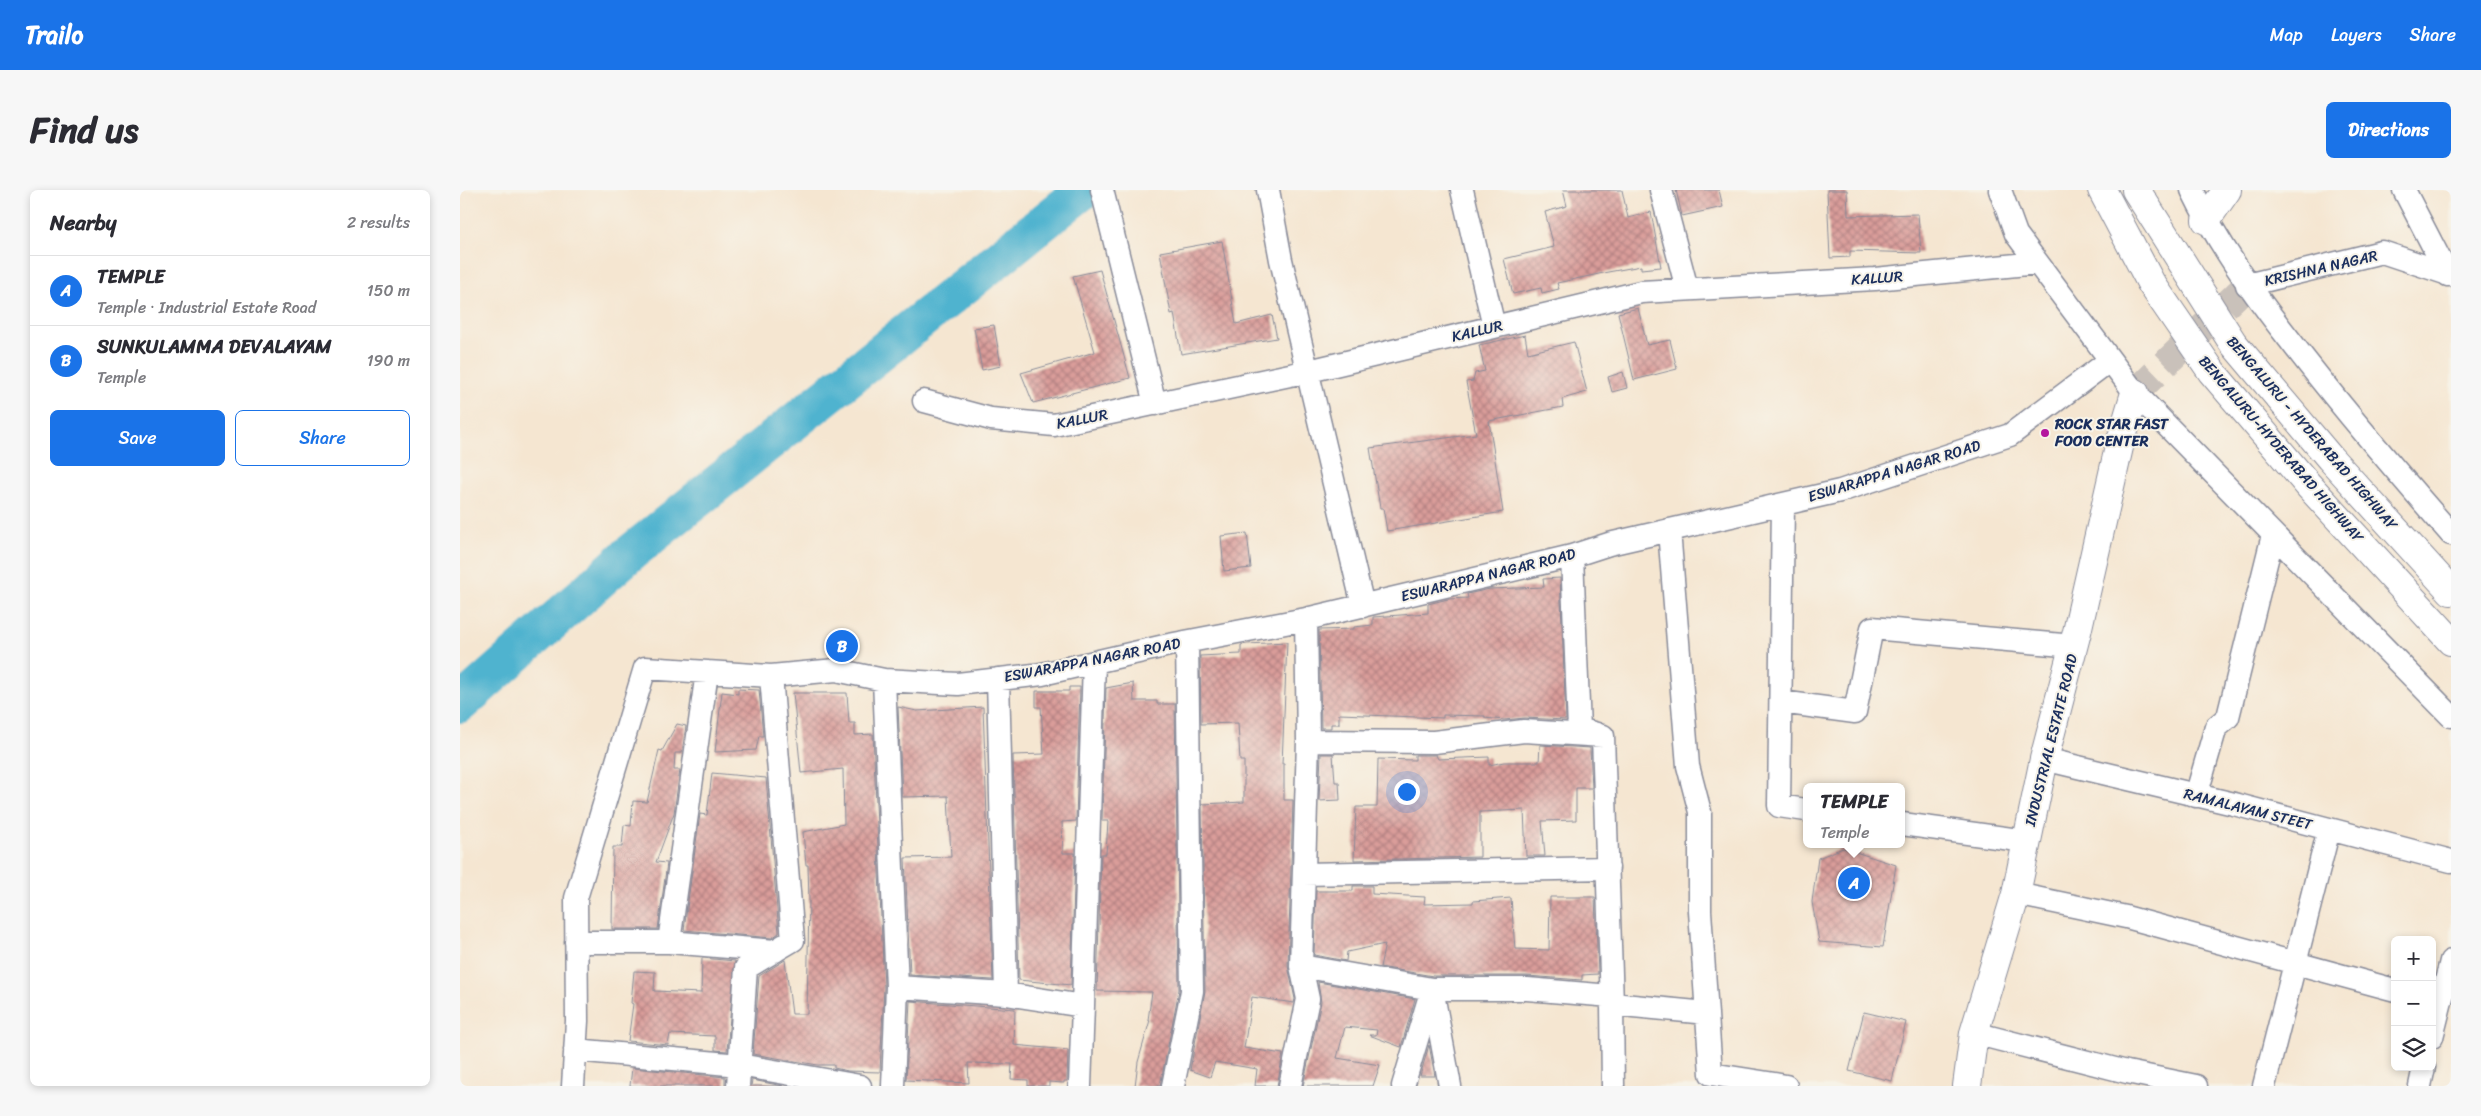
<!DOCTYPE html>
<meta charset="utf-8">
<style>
body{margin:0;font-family:Sriracha,sans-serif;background:#f7f7f7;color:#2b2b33}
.controls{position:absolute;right:15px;bottom:15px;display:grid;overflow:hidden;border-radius:8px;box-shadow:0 2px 8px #0003}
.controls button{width:45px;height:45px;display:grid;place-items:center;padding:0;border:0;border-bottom:1px solid #e1e1e2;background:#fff;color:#2b2b33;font:25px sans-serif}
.you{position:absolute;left:946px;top:601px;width:18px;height:18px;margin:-12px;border:4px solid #fff;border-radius:50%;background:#1a73e8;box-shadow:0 0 0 8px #1a73e833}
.badge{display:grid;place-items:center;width:32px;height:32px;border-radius:50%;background:#1a73e8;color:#fff;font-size:16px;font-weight:700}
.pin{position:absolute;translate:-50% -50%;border:2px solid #fff;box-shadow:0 1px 5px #0006}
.popup{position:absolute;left:1343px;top:593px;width:102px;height:65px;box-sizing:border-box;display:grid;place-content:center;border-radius:8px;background:#fff;filter:drop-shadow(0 1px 4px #0005);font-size:16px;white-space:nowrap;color:#7c7c81}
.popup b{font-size:19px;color:#2b2b33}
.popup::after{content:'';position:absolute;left:50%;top:100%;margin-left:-10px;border:10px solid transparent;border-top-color:#fff}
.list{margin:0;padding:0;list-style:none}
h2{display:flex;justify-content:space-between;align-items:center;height:65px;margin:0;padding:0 20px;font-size:21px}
h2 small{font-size:16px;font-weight:400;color:#7c7c81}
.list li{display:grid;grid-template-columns:32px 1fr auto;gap:15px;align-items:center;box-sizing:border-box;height:70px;padding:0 20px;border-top:1px solid #e1e1e2}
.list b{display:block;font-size:19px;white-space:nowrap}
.list p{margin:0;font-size:16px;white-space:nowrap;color:#7c7c81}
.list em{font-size:16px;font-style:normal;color:#7c7c81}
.actions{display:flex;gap:10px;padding:15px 20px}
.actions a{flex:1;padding:11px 0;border:1px solid #1a73e8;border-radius:8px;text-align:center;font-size:18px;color:#1a73e8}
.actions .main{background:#1a73e8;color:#fff}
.icon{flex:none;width:28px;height:28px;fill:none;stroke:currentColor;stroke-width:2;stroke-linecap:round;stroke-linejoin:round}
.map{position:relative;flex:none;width:1991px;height:896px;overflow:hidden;border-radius:8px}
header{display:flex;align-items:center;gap:30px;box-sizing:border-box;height:70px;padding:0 25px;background:#1a73e8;color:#fff}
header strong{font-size:24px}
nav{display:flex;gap:28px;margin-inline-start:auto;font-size:18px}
.intro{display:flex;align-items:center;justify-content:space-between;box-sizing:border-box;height:120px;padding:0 30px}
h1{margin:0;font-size:35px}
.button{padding:12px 22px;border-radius:8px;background:#1a73e8;color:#fff;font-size:18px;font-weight:700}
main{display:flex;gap:30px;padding:0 30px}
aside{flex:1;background:#fff;border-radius:8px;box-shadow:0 2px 8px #0003}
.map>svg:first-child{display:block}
</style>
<header>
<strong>Trailo</strong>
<nav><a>Map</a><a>Layers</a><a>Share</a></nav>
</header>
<div class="intro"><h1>Find us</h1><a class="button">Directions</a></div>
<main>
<aside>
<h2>Nearby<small>2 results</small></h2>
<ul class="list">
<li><span class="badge">A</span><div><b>TEMPLE</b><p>Temple · Industrial Estate Road</p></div><em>150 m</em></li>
<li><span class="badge">B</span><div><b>SUNKULAMMA DEVALAYAM</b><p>Temple</p></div><em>190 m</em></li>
</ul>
<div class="actions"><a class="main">Save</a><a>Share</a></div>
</aside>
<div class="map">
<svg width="1991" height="896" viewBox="0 0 1991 896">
<defs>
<pattern id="building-cross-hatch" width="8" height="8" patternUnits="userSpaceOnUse" patternTransform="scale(1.25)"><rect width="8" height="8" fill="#da9d9a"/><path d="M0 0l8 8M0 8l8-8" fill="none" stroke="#b08081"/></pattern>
</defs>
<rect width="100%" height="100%" fill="#f7f3e8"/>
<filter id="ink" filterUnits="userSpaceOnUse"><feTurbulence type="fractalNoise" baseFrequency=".02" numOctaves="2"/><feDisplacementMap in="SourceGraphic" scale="10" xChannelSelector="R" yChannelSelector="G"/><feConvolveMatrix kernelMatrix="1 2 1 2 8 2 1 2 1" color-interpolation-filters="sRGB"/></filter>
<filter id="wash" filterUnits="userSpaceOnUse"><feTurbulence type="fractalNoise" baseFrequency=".0096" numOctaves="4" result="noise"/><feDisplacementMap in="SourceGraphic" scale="20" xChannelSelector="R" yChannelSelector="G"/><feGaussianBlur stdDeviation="1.12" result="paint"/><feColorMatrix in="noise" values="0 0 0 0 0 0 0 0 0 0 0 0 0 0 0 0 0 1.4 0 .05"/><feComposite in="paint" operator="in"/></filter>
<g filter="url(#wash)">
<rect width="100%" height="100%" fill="#f5e6d1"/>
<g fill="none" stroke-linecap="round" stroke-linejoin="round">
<!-- river -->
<path stroke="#50b3cf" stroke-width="38" d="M0,514L168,365L624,0"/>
</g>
<g id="blocks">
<!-- building -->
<path fill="url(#building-cross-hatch)" d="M1103,0H1162L1168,28L1191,22L1201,77L1181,79V76L1148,82L1097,93L1099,99L1082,103L1081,98L1053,104L1044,69L1094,57L1085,22L1107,16Z
M1216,0H1259L1263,17L1222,26Z
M1367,0H1387L1388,26L1458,24L1461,63L1390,61V67L1370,68Z
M762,51L776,134L812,125L817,148L721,164L714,123L711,124L700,62Z
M640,80L670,188L573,213L561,183L635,162L613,86Z
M1178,118L1187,155L1210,150L1217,179L1174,190L1158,123Z
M534,135L541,176L522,180L514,138Z
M1065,145L1068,163L1114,152L1127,202L1102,209L1103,217L1029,231L1043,322L927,341L923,318H920L910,258L1016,244L1006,192L1013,191L1015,183L1025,181L1019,155Z
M1163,182L1167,198L1152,202L1148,187Z
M787,343L791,378L764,381L761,346Z
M1100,388L1106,530L1065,528L1044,530L1025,528V526L983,525V528L879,524V534H871V538H861L859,440L894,439V437L913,435V427L968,423V414L988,409L1008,408L1007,404L1030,399L1084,397L1083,389Z
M827,452L822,574H824V610H833L828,776L835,809L834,813L792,807L784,858L823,864L817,896H795L797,879L755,872L750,887L730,880L745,801L742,614L784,612V571H780L778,533L741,534L740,466L781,464V455L787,454Z
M673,493L674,511H697V514H715L719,800L700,896H675L678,872L690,830H688L692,802L637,801L641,664H646L648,631H642L646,498Z
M609,497H620L616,631L602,632L603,663H615L611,795L559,790L553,565L584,564L581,517H576V501H609Z
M278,499L299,500L303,546H299L296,560L255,562L262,502L278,504Z
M333,503H387L389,533H395V545L413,544L424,797L420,882L388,881L374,878V875H358L293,864L299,786L325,770L332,824H347L349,710L348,675H346L343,642L384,634L383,579L341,583Z
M438,517L457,521L523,517L533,790L450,785L445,668L491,667L488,606L442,607Z
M217,534L226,536L222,563H215L214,580H220L214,623L196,672L207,673L198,739H152L153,657H162L164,635L171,636L173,611L187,612L199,560L202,561Z
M1080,555L1130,558L1132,598H1116V630L1082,631L1085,666H1066L1064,620L1020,622V667L894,670L896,617H917L918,569L955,570V565H976L978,569L1029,567V575L1044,572H1079Z
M861,564H873L875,592H879L880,610L859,611Z
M252,583L306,588L319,743L312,748L224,740L240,624L247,625Z
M1383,658L1436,675L1423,757L1359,752L1352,712L1358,668Z
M893,696H912V704L965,707L964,714L1013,713V711L1051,708L1055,759L1089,760L1090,707H1135L1138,784L1122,785V790L1067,786H973L920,777L925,754L887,762L886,771L854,765L856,701H893Z
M242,768L275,771L267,861L255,860V846L210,844L208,855L168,851L173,814L171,813L174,781L195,782L194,801L241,803Z
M858,792L955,809L941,857L909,845H916L917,840L885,837L877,868L920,875L913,896H843L861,812Z
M450,811L555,819L554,855L608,860L607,891H604V893L589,892V896H568V890L551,889L552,874L508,873L509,893L446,890Z
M1404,822L1446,832L1432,891L1389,881Z
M969,855L975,886H960Z
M172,878L265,887V896H170Z
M292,890L323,896H291Z"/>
</g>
</g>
<g filter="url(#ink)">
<use href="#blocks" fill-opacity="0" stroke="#888a98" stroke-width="1"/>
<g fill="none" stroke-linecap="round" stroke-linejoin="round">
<!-- major-tunnel -->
<path stroke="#c9c1ba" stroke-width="28" stroke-dasharray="28 14" stroke-linecap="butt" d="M1675,203L1787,95"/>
<!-- minor casing -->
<g stroke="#888a98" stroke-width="25">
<path id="minor" d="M642,0L695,214
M808,0L821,70L903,416
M1002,0L1034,137
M1201,0L1227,99
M1540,0L1556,44L1675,203L1991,526
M1732,0C1758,54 1792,102 1829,149C1880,216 1935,280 1991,344
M1944,0L1988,85
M1787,95L1922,62L1991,85
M464,211L531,229L594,235L849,181L1181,102L1415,89L1577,73
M1323,314L1319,616L1346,620
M1209,340L1228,576L1240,622V721L1251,884L1326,896
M1112,366L1119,539L1137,544
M311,486L376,480L424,490L498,494L582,484L709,455L846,429L1112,366L1149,354L1380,301L1550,245L1649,171
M538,489L546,804
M424,490L437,797L433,896
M1321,512L1395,522L1412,438L1614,456
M1143,546L1152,814L1247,823
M848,551L974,552L1064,541L1143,546
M1584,569L1774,614L1991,671
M1736,606L1756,537L1768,527L1813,345
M1442,634L1566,651
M844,684L1148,678
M1556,704L1666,727L1935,800
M116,752H209L247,482
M209,752L315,761
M841,776L972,799H1067L1151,806
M437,797L546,804L623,816L634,472
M973,804L990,896
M1152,814L1153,896
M1514,843L1667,882L1736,896
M1972,847L1991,771
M115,860L279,875L400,896
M113,896L117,831L116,708L185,478L311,486L333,750L286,778L278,896
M620,896L623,816
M713,896L732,801L727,452
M830,896L848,809L841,776L848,551L846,429
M943,896L972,799
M1804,896L1869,639
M1960,896L1964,877"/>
</g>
<!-- major casing -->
<g stroke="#888a98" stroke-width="30">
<path id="major" d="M1746,30L1767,0
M1507,896L1514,843L1556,704L1584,569L1617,442L1659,257L1675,203"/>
</g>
<!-- highway casing -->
<g stroke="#888a98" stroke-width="30">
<path id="highway" d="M1642,0L1691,93L1752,182L1849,296L1991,451
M1676,0L1773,153L1870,268L1991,401"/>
</g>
<!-- minor -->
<use href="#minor" stroke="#fff" stroke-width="22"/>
<!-- major -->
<use href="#major" stroke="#fff" stroke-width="28"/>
<!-- highway -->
<use href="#highway" stroke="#fff" stroke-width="28"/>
</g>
</g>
<!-- markers -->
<circle fill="#b5179e" stroke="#f7f3e8" stroke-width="2" cx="1585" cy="243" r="5"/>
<g text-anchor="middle" stroke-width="4" stroke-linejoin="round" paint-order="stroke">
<!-- street labels -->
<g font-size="15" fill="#1b2f5e" stroke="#f7f3e8">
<text transform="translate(1861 78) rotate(-13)" y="5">KRISHNA NAGAR</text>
<text transform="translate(1417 88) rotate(-4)" y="5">KALLUR</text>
<text transform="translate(1017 141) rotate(-13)" y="5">KALLUR</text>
<text transform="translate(622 229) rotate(-11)" y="5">KALLUR</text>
<text transform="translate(1852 243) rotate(49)" y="5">BENGALURU - HYDERABAD HIGHWAY</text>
<text transform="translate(1821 259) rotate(49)" y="5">BENGALURU-HYDERABAD HIGHWAY</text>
<text transform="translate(1434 281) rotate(-17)" y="5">ESWARAPPA NAGAR ROAD</text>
<text transform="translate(1028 385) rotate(-14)" y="5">ESWARAPPA NAGAR ROAD</text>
<text transform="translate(632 470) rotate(-11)" y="5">ESWARAPPA NAGAR ROAD</text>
<text transform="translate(1591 550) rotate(-76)" y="5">INDUSTRIAL ESTATE ROAD</text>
<text transform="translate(1788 619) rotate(14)" y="5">RAMALAYAM STEET</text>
</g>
<!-- poi labels -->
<g font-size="15" font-weight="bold" fill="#1b2f5e" stroke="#f7f3e8" text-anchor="start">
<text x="1595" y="239">ROCK STAR FAST<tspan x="1595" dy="17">FOOD CENTER</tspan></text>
</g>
</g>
</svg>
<div class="controls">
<button>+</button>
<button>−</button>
<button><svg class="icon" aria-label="layers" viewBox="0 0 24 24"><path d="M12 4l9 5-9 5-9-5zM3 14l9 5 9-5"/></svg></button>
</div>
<div class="you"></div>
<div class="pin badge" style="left:1394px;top:693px">A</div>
<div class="popup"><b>TEMPLE</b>Temple</div>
<div class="pin badge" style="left:382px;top:456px">B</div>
</div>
</main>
